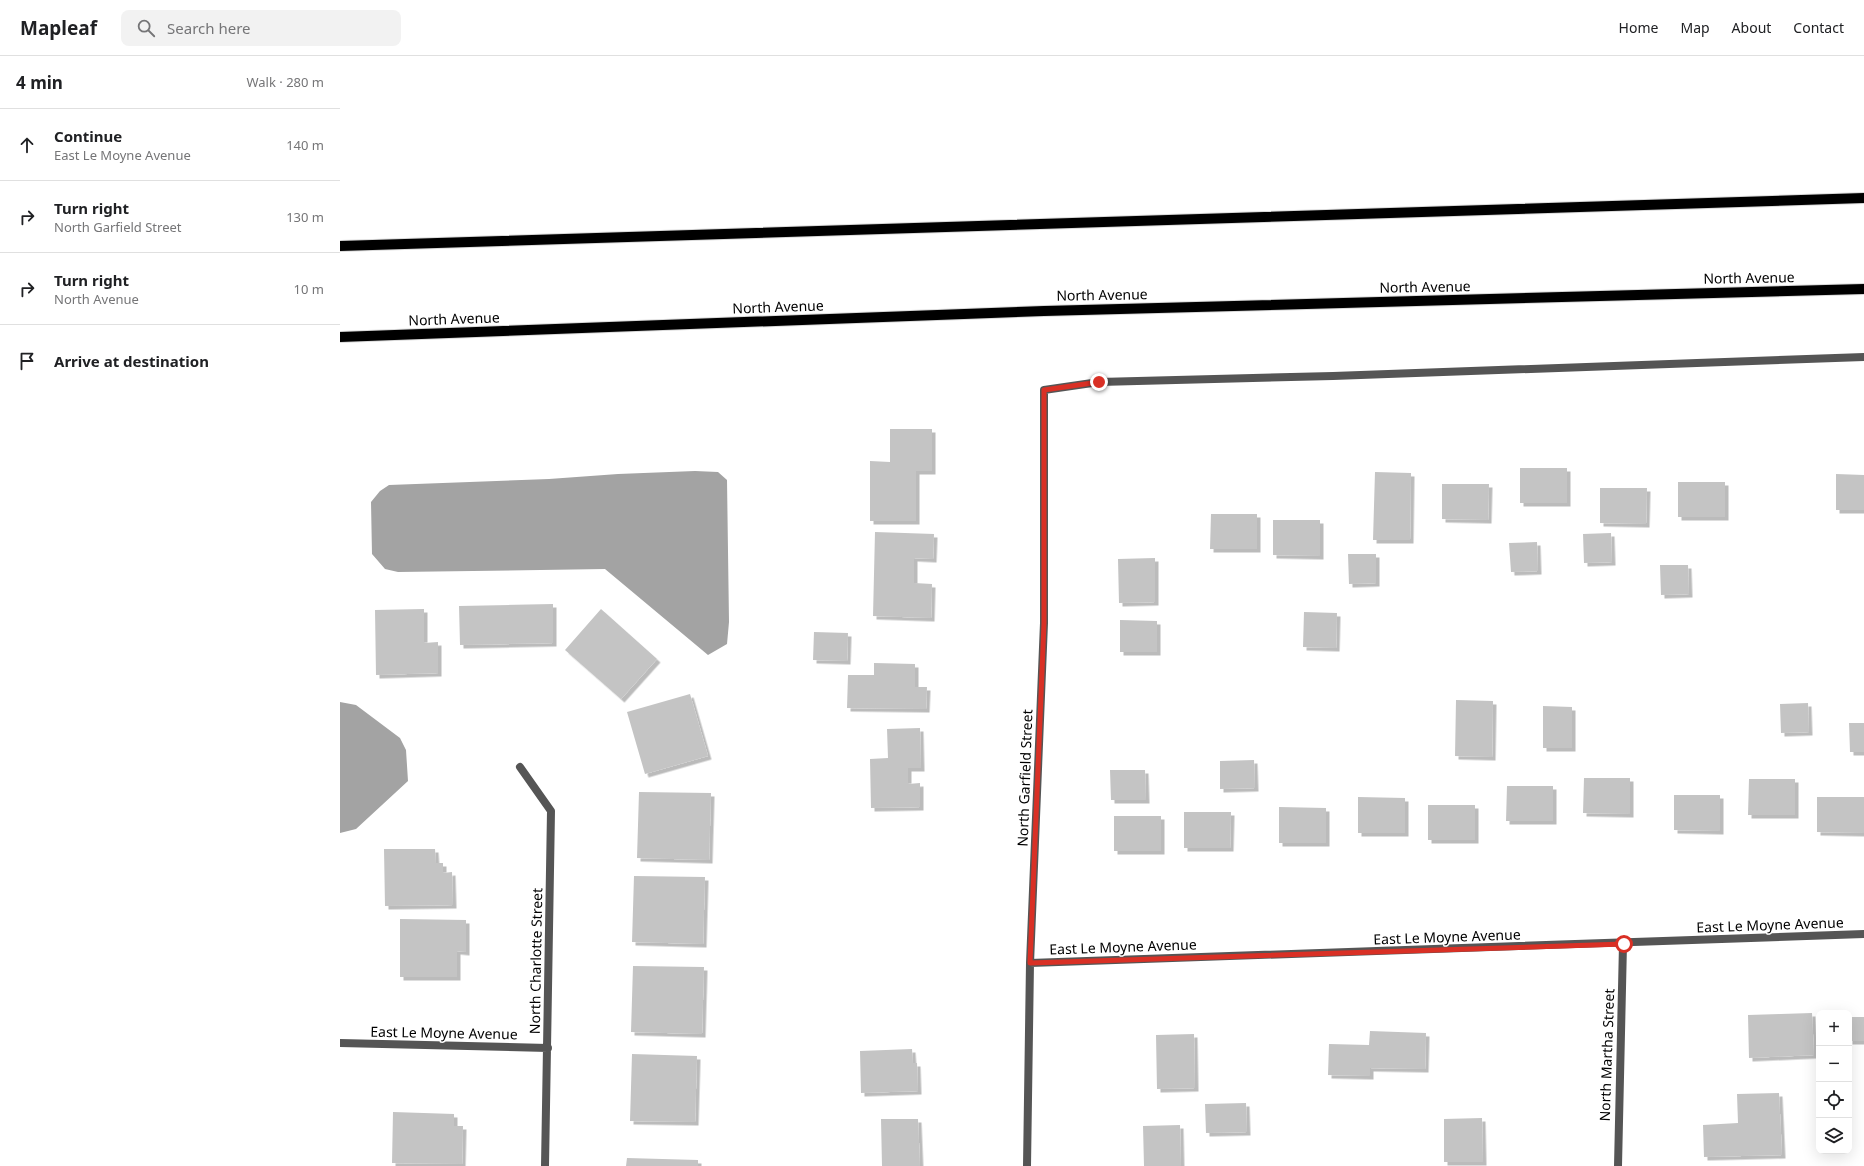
<!DOCTYPE html>
<meta charset="utf-8">
<style>
body{margin:0;font-family:"Noto Sans",sans-serif;background:#f2f2f2;color:#202124}
.controls{position:absolute;right:12px;bottom:12px;display:grid;overflow:hidden;border-radius:8px;box-shadow:0 4px 16px #0002}
.controls button{width:36px;height:36px;display:grid;place-items:center;padding:0;border:0;border-bottom:1px solid #e0e0e0;background:#fff;color:#202124;font:20px sans-serif}
.stop{position:absolute;width:12px;height:12px;margin:-9px;border:3px solid #d93025;border-radius:50%;background:#fff}
.stop.end{background:#d93025;border-color:#fff;box-shadow:0 1px 4px #0008}
.list{margin:0;padding:0;list-style:none}
h2{display:flex;justify-content:space-between;align-items:center;height:52px;margin:0;padding:0 16px;font-size:17px}
h2 small{font-size:13px;font-weight:400;color:#757577}
.list li{display:grid;grid-template-columns:26px 1fr auto;gap:12px;align-items:center;box-sizing:border-box;height:72px;padding:0 16px;border-top:1px solid #e0e0e0}
.list b{display:block;font-size:15px;white-space:nowrap}
.list p{margin:0;font-size:13px;white-space:nowrap;color:#757577}
.list em{font-size:13px;font-style:normal;color:#757577}
.icon{flex:none;width:22px;height:22px;fill:none;stroke:currentColor;stroke-width:2;stroke-linecap:round;stroke-linejoin:round}
.map{position:relative;flex:none;width:1524px;height:1110px;overflow:hidden}
header{display:flex;align-items:center;gap:24px;box-sizing:border-box;height:56px;padding:0 20px;background:#fff;border-bottom:1px solid #e0e0e0}
header strong{font-size:19px}
nav{display:flex;gap:22px;margin-inline-start:auto;font-size:14px}
.search{width:280px;height:36px;background:#f2f2f2;display:flex;align-items:center;gap:10px;box-sizing:border-box;padding:0 14px;border-radius:8px;color:#757577;font-size:15px}
main{display:flex}
aside{flex:1;background:#fff}
.map>svg:first-child{display:block}
</style>
<header>
<strong>Mapleaf</strong>
<div class="search"><svg class="icon" aria-label="search" viewBox="0 0 24 24"><circle cx="10" cy="10" r="6"/><path d="M15 15l6 6"/></svg>Search here</div>
<nav><a>Home</a><a>Map</a><a>About</a><a>Contact</a></nav>
</header>
<main>
<aside>
<h2>4 min<small>Walk · 280 m</small></h2>
<ul class="list">
<li><svg class="icon" aria-label="ahead" viewBox="0 0 24 24"><path d="M12 20V5M6 11l6-6 6 6"/></svg><div><b>Continue</b><p>East Le Moyne Avenue</p></div><em>140 m</em></li>
<li><svg class="icon" aria-label="right" viewBox="0 0 24 24"><path d="M7 20v-9h11M14 6l5 5-5 5"/></svg><div><b>Turn right</b><p>North Garfield Street</p></div><em>130 m</em></li>
<li><svg class="icon" aria-label="right" viewBox="0 0 24 24"><path d="M7 20v-9h11M14 6l5 5-5 5"/></svg><div><b>Turn right</b><p>North Avenue</p></div><em>10 m</em></li>
<li><svg class="icon" aria-label="arrive" viewBox="0 0 24 24"><path d="M6 21V4h12l-3 4 3 4H6"/></svg><div><b>Arrive at destination</b></div></li>
</ul>
</aside>
<div class="map">
<svg width="1524" height="1110" viewBox="0 0 1524 1110">
<defs>
<filter id="shadow"><feDropShadow dx="3.5" dy="3.5" stdDeviation="0" flood-color="#0004"/></filter>
</defs>
<rect width="100%" height="100%" fill="#fff"/>
<!-- water -->
<path fill="#a3a3a3" d="M355,415L378,416L387,424L389,566L387,588L368,599L265,513L58,516L45,513L32,498L31,446L40,435L49,429L209,423L278,418Z
M0,646L16,649L60,682L66,694L68,725L16,773L0,777Z"/>
<!-- building -->
<path fill="#c4c4c4" filter="url(#shadow)" d="M550,373H592V415H576V465H530V405L550,406Z
M1180,412H1227V447H1180Z
M1035,416L1071,417L1070,484H1033Z
M1496,418L1524,419V454H1496Z
M1338,426H1385V461H1338Z
M1102,428H1149L1148,464L1102,463Z
M1260,432H1307L1306,468L1260,467Z
M871,458H917V493H870Z
M933,464H980V500L933,499Z
M535,476L594,478L593,503L574,502V527L592,528L591,562L533,560Z
M1271,477L1272,506L1244,507L1243,478Z
M1197,486L1198,515L1171,516L1169,487Z
M1008,498H1036V527L1009,528Z
M815,502V546L779,547L778,503Z
M1320,509H1348L1349,538L1321,539Z
M213,548V587L120,589L119,550Z
M84,553V587L98,586V617L36,619L35,554Z
M261,553L317,603L281,643L225,594Z
M964,556L997,557L996,592L963,591Z
M780,564L817,565V596H780Z
M474,576L508,577L507,605L473,604Z
M534,607L575,608V631H587L586,653L507,652L508,619H534Z
M350,638L368,700L305,718L287,656Z
M1116,644L1153,645L1152,701L1115,700Z
M1468,647L1469,676L1441,677L1440,648Z
M1203,650L1232,651V692H1203Z
M1509,667H1524V696H1510Z
M580,672L581,712H568V728L580,727V751L531,752L530,703L548,702L547,673Z
M914,704L915,732L880,733V705Z
M770,714H805L806,744H771Z
M1244,722H1290V758L1243,757Z
M1409,723H1455V759H1408Z
M1167,730H1213V765H1166Z
M299,736L371,737L369,804L297,802Z
M1334,739H1380V775L1334,774Z
M1018,741L1065,742V777H1018Z
M1477,741H1524V777L1477,776Z
M1088,749H1135V784H1088Z
M939,751L986,752V787H939Z
M844,756H891L890,792H844Z
M774,760H821V795H774Z
M44,793H95L96,807H103V817L112,816L113,849L45,850Z
M294,820L365,821L363,888L292,886Z
M60,863L126,864V896L117,895V921H60Z
M293,910L364,911L362,978L291,976Z
M1472,957L1474,999L1409,1002L1408,959Z
M1509,961H1524V985H1509Z
M1030,975L1086,977L1085,1013L1030,1012V1020L988,1019L989,988L1029,989Z
M854,978L855,1032L817,1033L816,979Z
M572,993L573,1007H577L578,1035L521,1037L520,995Z
M292,998L357,1000L355,1066L290,1065Z
M1439,1037L1442,1099L1364,1101L1363,1069L1398,1067L1397,1038Z
M906,1047L907,1076L866,1077L865,1048Z
M53,1056L114,1058V1070H123L122,1108L52,1107Z
M1142,1062L1143,1106H1104V1063Z
M541,1063H578L580,1110H542Z
M840,1069L841,1110H804L803,1070Z
M287,1102L358,1104V1110H286Z"/>
<g fill="none" stroke-linecap="round" stroke-linejoin="round">
<!-- primary casing -->
<g stroke="#dbdbdb" stroke-width="12">
<path id="primary" d="M0,190L1524,142
M0,281L704,255L1524,233"/>
</g>
<!-- minor -->
<path stroke="#555" stroke-width="8" d="M180,711L211,755L205,1110
M690,907L1524,878
M0,987L208,992
M687,1110L690,907L704,567V334L759,326L993,320L1524,301
M1278,1110L1283,888"/>
<!-- primary -->
<use href="#primary" stroke="#000" stroke-width="10"/>
</g>
<g fill="none" stroke-linecap="round" stroke-linejoin="round">
<!-- route -->
<path stroke="#d93025" stroke-width="5" d="M759,326L704,334V567L690,907L1284,888"/>
</g>
<g text-anchor="middle" stroke-width="3" stroke-linejoin="round" paint-order="stroke">
<!-- street labels -->
<g font-size="14" fill="#000" stroke="#fff">
<text transform="translate(1409 222) rotate(-1)" y="5">North Avenue</text>
<text transform="translate(1085 231) rotate(-1)" y="5">North Avenue</text>
<text transform="translate(762 239) rotate(-1)" y="5">North Avenue</text>
<text transform="translate(438 251) rotate(-2)" y="5">North Avenue</text>
<text transform="translate(114 263) rotate(-2)" y="5">North Avenue</text>
<text transform="translate(685 722) rotate(-88)" y="5">North Garfield Street</text>
<text transform="translate(1430 869) rotate(-2)" y="5">East Le Moyne Avenue</text>
<text transform="translate(1107 881) rotate(-2)" y="5">East Le Moyne Avenue</text>
<text transform="translate(783 891) rotate(-2)" y="5">East Le Moyne Avenue</text>
<text transform="translate(196 905) rotate(-89)" y="5">North Charlotte Street</text>
<text transform="translate(104 977) rotate(1)" y="5">East Le Moyne Avenue</text>
<text transform="translate(1267 999) rotate(-88)" y="5">North Martha Street</text>
</g>
</g>
</svg>
<div class="controls">
<button>+</button>
<button>−</button>
<button><svg class="icon" aria-label="locate" viewBox="0 0 24 24"><circle cx="12" cy="12" r="6"/><path d="M12 2v4M12 18v4M2 12h4M18 12h4"/></svg></button>
<button><svg class="icon" aria-label="layers" viewBox="0 0 24 24"><path d="M12 4l9 5-9 5-9-5zM3 14l9 5 9-5"/></svg></button>
</div>
<div class="stop" style="left:1284px;top:888px"></div>
<div class="stop end" style="left:759px;top:326px"></div>
</div>
</main>
